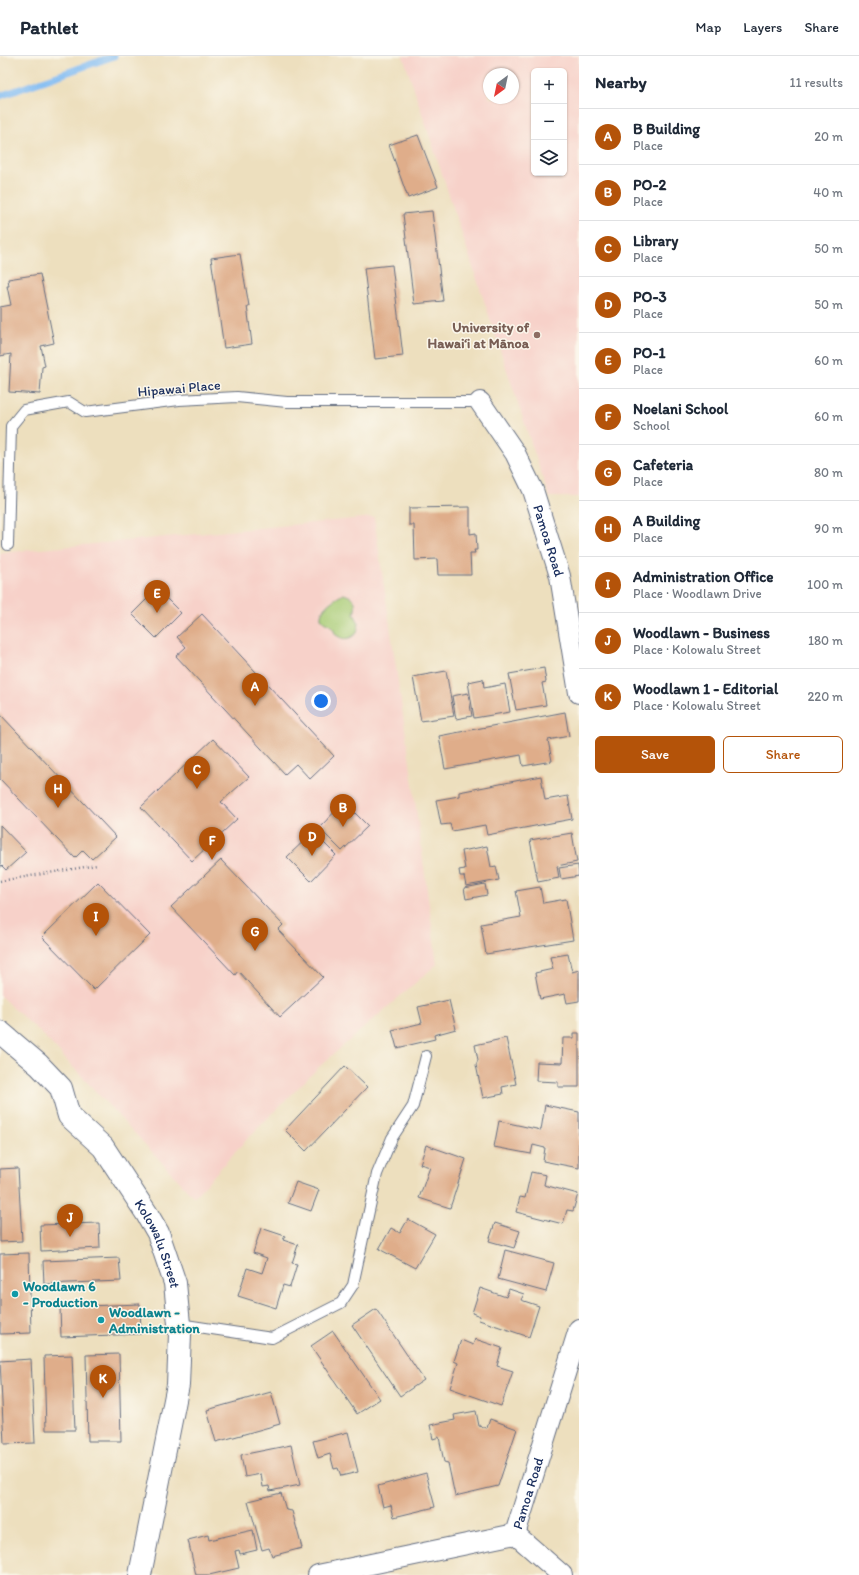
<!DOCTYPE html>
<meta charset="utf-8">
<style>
body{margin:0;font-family:Itim,sans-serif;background:#f2f2f3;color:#1f2937}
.controls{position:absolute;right:12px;top:12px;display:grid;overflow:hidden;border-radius:6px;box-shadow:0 1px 3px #0004}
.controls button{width:36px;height:36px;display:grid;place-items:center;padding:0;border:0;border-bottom:1px solid #e0e1e3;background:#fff;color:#1f2937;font:20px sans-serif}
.compass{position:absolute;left:483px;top:12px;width:36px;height:36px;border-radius:50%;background:#fff;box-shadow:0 1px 3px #0004;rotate:213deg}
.you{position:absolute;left:321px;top:645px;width:14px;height:14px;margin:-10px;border:3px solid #fff;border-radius:50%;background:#1a73e8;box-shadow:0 0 0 6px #1a73e833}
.badge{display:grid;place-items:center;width:26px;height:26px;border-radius:50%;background:#b45309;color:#fff;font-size:13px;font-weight:700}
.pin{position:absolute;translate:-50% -33px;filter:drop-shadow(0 1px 2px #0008)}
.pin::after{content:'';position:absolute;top:21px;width:14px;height:12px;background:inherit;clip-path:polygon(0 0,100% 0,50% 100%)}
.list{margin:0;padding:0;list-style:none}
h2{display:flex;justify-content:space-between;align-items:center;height:52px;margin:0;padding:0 16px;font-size:17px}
h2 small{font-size:13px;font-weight:400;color:#747a83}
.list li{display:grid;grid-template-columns:26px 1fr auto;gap:12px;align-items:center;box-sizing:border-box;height:56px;padding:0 16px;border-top:1px solid #e0e1e3}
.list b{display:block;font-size:15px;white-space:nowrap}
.list p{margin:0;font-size:13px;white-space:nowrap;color:#747a83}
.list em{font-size:13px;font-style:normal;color:#747a83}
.actions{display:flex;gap:8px;padding:12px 16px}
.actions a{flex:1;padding:9px 0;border:1px solid #b45309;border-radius:6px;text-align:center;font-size:14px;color:#b45309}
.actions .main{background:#b45309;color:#fff}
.icon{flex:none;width:22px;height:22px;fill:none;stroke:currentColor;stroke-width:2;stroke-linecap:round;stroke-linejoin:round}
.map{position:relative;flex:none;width:579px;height:1519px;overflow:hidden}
header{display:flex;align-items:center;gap:24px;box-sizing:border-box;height:56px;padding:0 20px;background:#fff;border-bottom:1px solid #e0e1e3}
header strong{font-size:19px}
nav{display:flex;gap:22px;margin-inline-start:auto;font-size:14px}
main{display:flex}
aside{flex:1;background:#fff}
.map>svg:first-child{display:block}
</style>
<header>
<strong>Pathlet</strong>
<nav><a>Map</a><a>Layers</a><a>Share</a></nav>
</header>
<main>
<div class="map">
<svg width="579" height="1519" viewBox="0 0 579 1519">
<rect width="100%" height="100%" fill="#fbf7ec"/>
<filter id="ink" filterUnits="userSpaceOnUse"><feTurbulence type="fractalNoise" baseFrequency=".025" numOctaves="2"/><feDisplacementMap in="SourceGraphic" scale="8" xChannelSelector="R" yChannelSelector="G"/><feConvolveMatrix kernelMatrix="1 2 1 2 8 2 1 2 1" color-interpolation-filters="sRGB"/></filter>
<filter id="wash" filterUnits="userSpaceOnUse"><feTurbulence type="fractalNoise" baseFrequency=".012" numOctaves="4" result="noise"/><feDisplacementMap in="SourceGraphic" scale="16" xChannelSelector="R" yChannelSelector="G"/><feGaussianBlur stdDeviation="0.9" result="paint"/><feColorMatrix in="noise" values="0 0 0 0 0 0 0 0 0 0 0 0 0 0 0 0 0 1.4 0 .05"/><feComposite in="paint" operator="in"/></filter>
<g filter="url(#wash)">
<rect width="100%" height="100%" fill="#eddfbe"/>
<!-- built -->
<path fill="#f7d1c9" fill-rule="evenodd" d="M403,0H579V441H549ZM534,15H564V117H534ZM489,18H513V42H489Z
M374,461L409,700L437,908L320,1010L249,1081L194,1141L43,979L0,940V497Z"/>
<!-- green -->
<path fill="#a9cc76" stroke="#627e6a" d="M344,538C356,542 357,547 354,558L359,567L357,577C350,583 345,585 336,579C334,576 334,573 332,571C329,567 324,568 322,564C316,554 337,541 344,538Z"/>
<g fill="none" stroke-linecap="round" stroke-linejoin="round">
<!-- stream -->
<path stroke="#81bcf3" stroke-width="7" d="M0,40L114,0"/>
</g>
<g id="blocks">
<!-- building -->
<path fill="#dfad8a" d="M418,79L438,131L408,142L389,89Z
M432,155L443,245L414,248L403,158Z
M240,198L249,250H247L252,288L224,292L211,202Z
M392,209L403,300L375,303L364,212Z
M40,218L54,287L41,290L45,310L42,311L40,338L9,336L11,298L0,300V251L11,249L7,230H9L8,223Z
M470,451V478L476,477L477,494H474L475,497H470L471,519H438L437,503L415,504L414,469H409V452Z
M157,533L181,557L156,582L132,558Z
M202,558L334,700L310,723L296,708L285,718L176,600L186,591L177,581Z
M544,612L546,626L542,627L546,649L516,654L509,618Z
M446,615L454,660L421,665L413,621Z
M483,623L484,632L505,628L510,656L474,662L468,626Z
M468,637L472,660L456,663L452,640Z
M565,656L569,680L548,684L552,705L523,710L521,699L445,713L439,680Z
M0,658L116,781L92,803L83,794L75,802L0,723Z
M213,683L249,721L221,746L237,763L192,805L141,751Z
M541,720L545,744L568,740L572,763L487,779L485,769L452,775L450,768L441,769L436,744L459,740V736Z
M344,746L368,770L342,795L319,772Z
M0,769L26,796L6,814L0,808Z
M313,776L336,799L311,825L287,801Z
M572,777L577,806L557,810L559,822L538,826L530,784Z
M487,790L491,811L496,810L499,824L466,830L464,820H460L459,814L465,813L462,795Z
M221,804L283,869L278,874L323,921L280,961L238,915L235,919L171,851Z
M578,809L579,820L561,823L559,812Z
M98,826L150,879L94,934L42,881Z
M485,828L487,839L466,843L464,832Z
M540,831L543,847L566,843L573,884L486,898L481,868L521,861L516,835Z
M568,898L572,916L579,914V945L567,947L565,938L540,943L535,917L553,913L550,901Z
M449,944L456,973L434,979L435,983L397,992L392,974L422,967L418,951Z
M574,977H579V1031H558V1026L536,1025L537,1006L562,1007L563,982H574Z
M506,982L516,1028L502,1031L503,1038L483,1042L476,1009L478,1004L475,989Z
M345,1010L367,1031L306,1095L285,1074Z
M545,1049L579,1056V1112L543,1105L545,1092L533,1089L531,1098L494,1091L499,1065L541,1074Z
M426,1089L466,1103L450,1152L419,1142L430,1111L420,1108Z
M18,1112L22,1185L0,1186V1113Z
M531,1116L546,1119L544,1129L578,1138L573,1155L567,1154L563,1168L516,1156L520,1141L525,1142Z
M296,1126L319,1134L311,1155L288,1147Z
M408,1163L435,1178L415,1212L379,1193L391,1172L400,1177Z
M99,1167L100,1192L41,1195L40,1169Z
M495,1167L520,1175L514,1192L489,1185Z
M261,1172L285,1180L283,1184L298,1189L292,1207L297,1208L290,1231L283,1229L276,1252L238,1240L247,1212L262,1217L267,1202L253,1197Z
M505,1194L554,1207L546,1236L498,1223Z
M29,1197L31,1277L0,1278V1198Z
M119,1202L121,1225L44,1228L43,1205Z
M480,1232L506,1241L509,1233L524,1238L521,1244L539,1250L529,1281L479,1264L480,1260L472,1257Z
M140,1248L141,1278L61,1281L60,1251Z
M376,1253L424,1324L400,1340L352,1269Z
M333,1275L380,1343L357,1358L311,1290Z
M475,1283L502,1292L497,1310L513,1315L501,1350L450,1332L458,1307L454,1305L461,1284L473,1289Z
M119,1298L121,1385H88L86,1299Z
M72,1299L75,1374H46L44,1300Z
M31,1303L35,1387L4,1388L0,1305Z
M271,1336L280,1368L216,1386L207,1354Z
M476,1355L479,1370L487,1372L490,1363L517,1373L498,1430L455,1440L448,1407L444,1406L439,1381L433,1383L430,1369L455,1364L454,1359Z
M348,1376L358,1416L341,1420L338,1412L334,1413L330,1398L318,1402L313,1385Z
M291,1389L300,1429L270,1435L269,1430L263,1431L261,1418L245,1421L241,1399Z
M426,1417L435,1451L394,1461L391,1449L383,1451L378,1430Z
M281,1437L286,1454L292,1455L302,1492L272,1500L269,1492L262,1494L248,1445Z
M253,1474L257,1494L240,1498L239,1494L235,1495L239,1512L209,1519H196L188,1484L208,1479L209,1484Z"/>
</g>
</g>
<g filter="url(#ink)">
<use href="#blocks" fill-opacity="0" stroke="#646d80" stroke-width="1"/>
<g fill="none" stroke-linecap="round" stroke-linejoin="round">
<!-- service casing -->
<g stroke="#646d80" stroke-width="12">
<path id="service" d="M8,489L11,370L24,354L69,346L85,356L179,344L237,341L287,346H480
M179,1268L272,1282L341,1247L353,1229L377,1118L392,1082L413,1050L426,1000"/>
</g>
<!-- minor casing -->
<g stroke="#646d80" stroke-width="22">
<g id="minor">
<path id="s1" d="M480,346L515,397L533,434L560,520L579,637"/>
<path d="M515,1478L562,1519"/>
<path id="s2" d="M318,1519L515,1478L579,1273"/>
</g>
</g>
<!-- tertiary casing -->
<g stroke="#646d80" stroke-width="24">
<g id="tertiary">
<path id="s3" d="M0,976L39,1009L61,1032L69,1060L103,1091L147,1158L158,1177L175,1227L180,1278L178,1329L140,1519"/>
</g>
</g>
<!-- path -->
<path stroke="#646d80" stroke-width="2.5" stroke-dasharray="1 3" stroke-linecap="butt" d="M0,811L1,812
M0,825L97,809"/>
<!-- service -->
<use href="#service" stroke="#fff" stroke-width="10"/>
<!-- minor -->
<use href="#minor" stroke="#fff" stroke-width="20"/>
<!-- tertiary -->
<use href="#tertiary" stroke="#fff" stroke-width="22"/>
</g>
</g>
<!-- markers -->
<circle fill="#8d6e63" stroke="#fbf7ec" stroke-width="1.5" cx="537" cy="279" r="4"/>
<g fill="#0f9aa8" stroke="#fbf7ec" stroke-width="1.5">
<circle cx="15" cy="1238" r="4"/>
<circle cx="101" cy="1264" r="4"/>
</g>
<g text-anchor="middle" stroke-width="3" stroke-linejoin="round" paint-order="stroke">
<!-- education labels -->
<g font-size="14" font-weight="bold" fill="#785e54" stroke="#fbf7ec" text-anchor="end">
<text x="529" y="276">University of<tspan x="529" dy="16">Hawaiʻi at Mānoa</tspan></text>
</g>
<!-- street labels -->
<g font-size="14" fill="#1b2f5e" stroke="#fbf7ec">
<text transform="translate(179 332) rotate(-5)" y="5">Hipawai Place</text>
<text dy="5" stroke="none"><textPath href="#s1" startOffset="156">Pamoa Road</textPath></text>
<text dy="5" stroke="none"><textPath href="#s3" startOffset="270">Kolowalu Street</textPath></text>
<text dy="5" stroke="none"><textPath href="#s2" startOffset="244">Pamoa Road</textPath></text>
</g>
<!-- culture labels -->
<g font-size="14" font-weight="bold" fill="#0d838f" stroke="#fbf7ec" text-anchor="start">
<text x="23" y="1235">Woodlawn 6<tspan x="23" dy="16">- Production</tspan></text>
<text x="109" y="1261">Woodlawn -<tspan x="109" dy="16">Administration</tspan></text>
</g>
</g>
</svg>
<div class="controls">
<button>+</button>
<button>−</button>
<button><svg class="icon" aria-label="layers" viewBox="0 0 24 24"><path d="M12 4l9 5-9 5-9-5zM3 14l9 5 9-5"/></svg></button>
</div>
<svg class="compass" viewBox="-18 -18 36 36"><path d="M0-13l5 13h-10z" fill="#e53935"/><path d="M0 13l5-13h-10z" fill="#747a83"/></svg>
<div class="you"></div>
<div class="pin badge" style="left:255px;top:650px">A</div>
<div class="pin badge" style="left:343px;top:771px">B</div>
<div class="pin badge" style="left:197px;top:733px">C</div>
<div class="pin badge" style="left:312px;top:800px">D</div>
<div class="pin badge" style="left:157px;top:557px">E</div>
<div class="pin badge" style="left:212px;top:804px">F</div>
<div class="pin badge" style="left:255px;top:895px">G</div>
<div class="pin badge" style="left:58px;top:752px">H</div>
<div class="pin badge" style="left:96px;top:880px">I</div>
<div class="pin badge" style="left:70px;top:1181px">J</div>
<div class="pin badge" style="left:103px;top:1342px">K</div>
</div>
<aside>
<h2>Nearby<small>11 results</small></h2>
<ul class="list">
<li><span class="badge">A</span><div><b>B Building</b><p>Place</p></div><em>20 m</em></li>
<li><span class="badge">B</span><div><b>PO-2</b><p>Place</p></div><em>40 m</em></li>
<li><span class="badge">C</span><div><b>Library</b><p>Place</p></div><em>50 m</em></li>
<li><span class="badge">D</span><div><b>PO-3</b><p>Place</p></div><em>50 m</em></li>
<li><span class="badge">E</span><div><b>PO-1</b><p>Place</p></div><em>60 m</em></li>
<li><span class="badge">F</span><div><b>Noelani School</b><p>School</p></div><em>60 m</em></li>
<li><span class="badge">G</span><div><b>Cafeteria</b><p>Place</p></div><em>80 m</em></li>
<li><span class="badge">H</span><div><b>A Building</b><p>Place</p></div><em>90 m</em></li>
<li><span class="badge">I</span><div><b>Administration Office</b><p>Place · Woodlawn Drive</p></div><em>100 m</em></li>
<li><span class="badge">J</span><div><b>Woodlawn - Business</b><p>Place · Kolowalu Street</p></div><em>180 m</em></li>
<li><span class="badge">K</span><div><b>Woodlawn 1 - Editorial</b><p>Place · Kolowalu Street</p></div><em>220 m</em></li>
</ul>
<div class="actions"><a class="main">Save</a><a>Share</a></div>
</aside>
</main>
